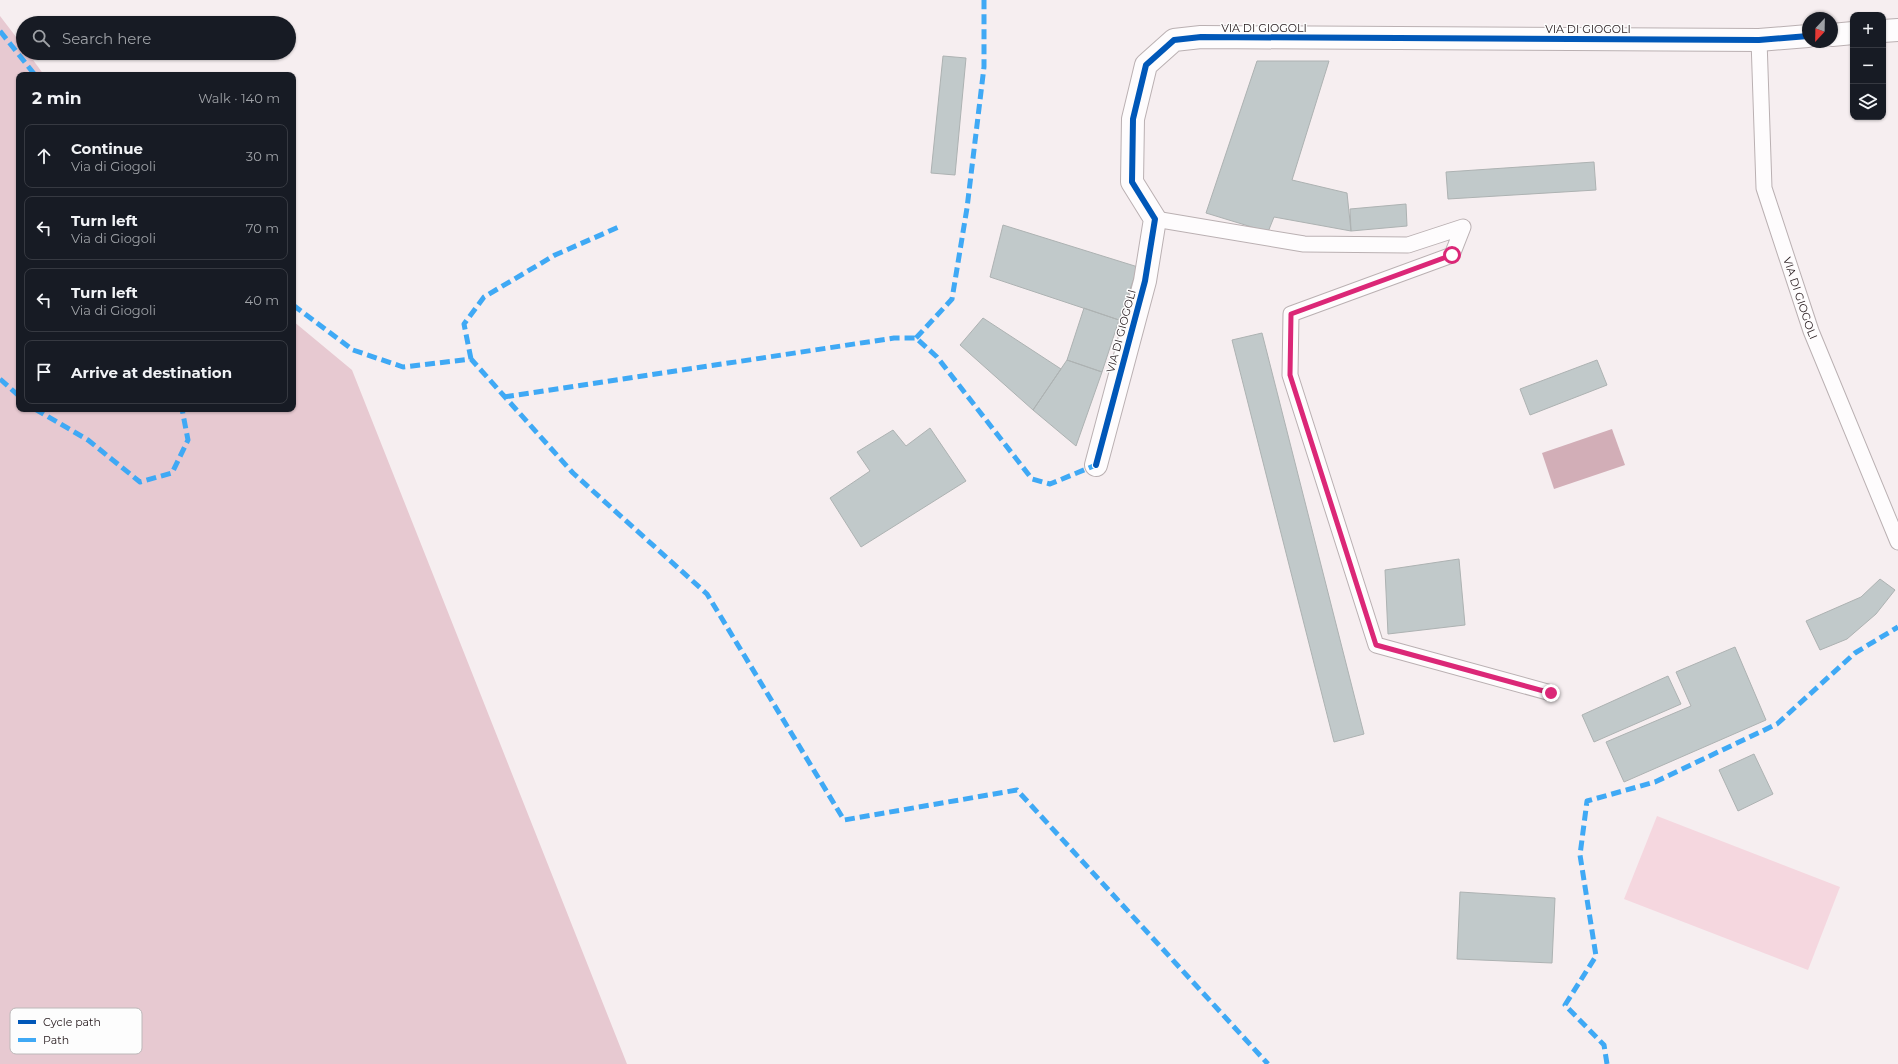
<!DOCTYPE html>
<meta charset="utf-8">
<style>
body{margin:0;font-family:Montserrat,sans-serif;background:#20242c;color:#f1f3f6}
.controls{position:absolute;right:12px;top:12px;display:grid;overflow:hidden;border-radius:8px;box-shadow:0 1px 3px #0004}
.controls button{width:36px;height:36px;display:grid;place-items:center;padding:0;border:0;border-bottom:1px solid #363941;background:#171b24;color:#f1f3f6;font:20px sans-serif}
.compass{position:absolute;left:1802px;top:12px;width:36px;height:36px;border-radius:50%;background:#171b24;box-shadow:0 1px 3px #0004;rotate:202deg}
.stop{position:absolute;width:12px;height:12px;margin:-9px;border:3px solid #db2777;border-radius:50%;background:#fff}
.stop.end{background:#db2777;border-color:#fff;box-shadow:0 1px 4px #0008}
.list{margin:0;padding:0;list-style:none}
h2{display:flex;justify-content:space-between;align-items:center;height:52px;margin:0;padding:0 16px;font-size:17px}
h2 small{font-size:13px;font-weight:400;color:#9ea1a6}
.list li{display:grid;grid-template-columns:26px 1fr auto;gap:12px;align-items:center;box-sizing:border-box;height:64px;margin:0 8px 8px;padding:0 8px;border:1px solid #363941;border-radius:8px}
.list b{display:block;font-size:15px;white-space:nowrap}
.list p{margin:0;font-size:13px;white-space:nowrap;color:#9ea1a6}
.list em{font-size:13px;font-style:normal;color:#9ea1a6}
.icon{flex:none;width:22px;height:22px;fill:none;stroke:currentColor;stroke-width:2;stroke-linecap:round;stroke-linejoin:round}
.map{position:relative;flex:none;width:1898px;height:1064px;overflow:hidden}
.search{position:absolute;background:#171b24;box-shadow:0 1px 3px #0004;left:16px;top:16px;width:280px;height:44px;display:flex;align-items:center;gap:10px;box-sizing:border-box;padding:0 14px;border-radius:22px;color:#9ea1a6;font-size:15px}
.panel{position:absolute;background:#171b24;box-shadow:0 1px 3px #0004;left:16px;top:72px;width:280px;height:340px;border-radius:8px}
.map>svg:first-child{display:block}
</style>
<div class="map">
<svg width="1898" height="1064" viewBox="0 0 1898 1064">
<rect width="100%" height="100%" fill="#f6eef0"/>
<!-- green -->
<path fill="#f5d7df" d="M1657,816L1840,887L1808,970L1624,899Z"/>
<!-- forest -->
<path fill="#e7c9d1" d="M0,16L23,46V53H28L44,75H19V409H293V321L352,370L627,1064H0Z"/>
<!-- water -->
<path fill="#d2aeb7" d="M1612,429L1625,465L1554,489L1542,453Z"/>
<!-- building -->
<path fill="#c1c9ca" stroke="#adb2b2" d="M943,56L966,58L955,175L931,173Z
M1257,61H1329L1292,180L1347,193L1351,231L1274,217L1268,232L1206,213Z
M1594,162L1596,190L1448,199L1446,172Z
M1406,204L1407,226L1351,231L1350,209Z
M1003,225L1138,267L1119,320L990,277Z
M1084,308L1119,320L1102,372L1067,360Z
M983,318L1061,369L1033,410L960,345Z
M1262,333L1364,734L1334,742L1232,340Z
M1067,360L1102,372L1076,446L1033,410Z
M1597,360L1607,385L1530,415L1520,389Z
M930,428L966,481L861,547L830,498L870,471L857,452L893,430L906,446Z
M1459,559L1465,625L1388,634L1385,570Z
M1880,579L1895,590L1876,614L1847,639L1820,650L1806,621L1861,597Z
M1735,647L1766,720L1624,782L1606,742L1691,706L1676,672Z
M1668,676L1681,704L1594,742L1582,715Z
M1754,754L1773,794L1738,811L1719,770Z
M1460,892L1555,898L1552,963L1457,959Z"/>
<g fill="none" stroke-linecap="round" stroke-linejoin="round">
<!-- service casing -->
<g stroke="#bab0b2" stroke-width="17">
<g id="service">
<path id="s1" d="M1759,40L1764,188L1811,331L1898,542"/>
<path d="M1155,219L1304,244L1408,245L1463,227L1452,255L1291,314L1290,375L1376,645L1551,693"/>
</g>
</g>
<!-- minor casing -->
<g stroke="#bab0b2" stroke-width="24">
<path id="minor" d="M1883,31L1898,30
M1832,35L1853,33
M1096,465L1145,281L1155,219L1132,182L1133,119L1146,65L1174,40L1201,37L1759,40L1808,36"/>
</g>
<!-- service -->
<use href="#service" stroke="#fefcfd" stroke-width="15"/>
<!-- minor -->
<use href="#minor" stroke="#fefcfd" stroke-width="22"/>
<!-- quiet -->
<path stroke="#3fa9f5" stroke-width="5" stroke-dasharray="10 5" stroke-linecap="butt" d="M0,31L35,75
M293,305L353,350L403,367L471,359L573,473L707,594L844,820L1017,790L1268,1064
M916,338L952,299L967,208L984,67V0
M471,359L464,324L484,297L555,255L621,226
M0,379L19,396
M504,397L894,338H916L937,357L1032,479L1050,484L1096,465
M35,409L88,440L140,482L172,473L188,440L182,409
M1607,1064L1604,1045L1565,1005L1596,956L1580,855L1587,801L1655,782L1777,724L1855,653L1898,627"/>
<!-- cycleway casing -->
<g stroke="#fdfdfd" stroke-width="8">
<path id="cycleway" d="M1096,465L1145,281L1155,219L1132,182L1133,119L1146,65L1174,40L1201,37L1759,40L1808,36"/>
</g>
<!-- cycleway -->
<use href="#cycleway" stroke="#0057b8" stroke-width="6"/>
</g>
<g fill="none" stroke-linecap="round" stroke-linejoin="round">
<!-- route -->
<path stroke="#db2777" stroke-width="5" d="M1452,255L1291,314L1290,375L1376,645L1551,693"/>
</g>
<g text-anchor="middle" stroke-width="3" stroke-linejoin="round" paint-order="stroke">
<!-- street labels -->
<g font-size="11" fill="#23171a" stroke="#fdfdfd">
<text x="1264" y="32">VIA DI GIOGOLI</text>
<text x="1588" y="33">VIA DI GIOGOLI</text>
<text dy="4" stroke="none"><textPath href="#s1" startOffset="264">VIA DI GIOGOLI</textPath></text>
<text transform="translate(1121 331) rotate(-75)" y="4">VIA DI GIOGOLI</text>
</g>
</g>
<!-- legend -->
<rect x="10" y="1008" width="132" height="46" rx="6" fill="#fdfdfd" stroke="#bcb8b9" stroke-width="1"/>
<rect x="18" y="1020" width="18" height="4" fill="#0057b8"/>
<rect x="18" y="1038" width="18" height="4" fill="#3fa9f5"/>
<g font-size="11" fill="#23171a">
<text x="43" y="1026">Cycle path</text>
<text x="43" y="1044">Path</text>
</g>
</svg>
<div class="controls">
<button>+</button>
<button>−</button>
<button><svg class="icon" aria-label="layers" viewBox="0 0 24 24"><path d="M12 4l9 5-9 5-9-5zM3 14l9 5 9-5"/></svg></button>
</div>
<svg class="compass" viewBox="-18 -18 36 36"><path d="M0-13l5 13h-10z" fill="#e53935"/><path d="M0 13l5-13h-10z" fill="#9ea1a6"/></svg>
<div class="stop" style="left:1452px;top:255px"></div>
<div class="stop end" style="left:1551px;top:693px"></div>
<div class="search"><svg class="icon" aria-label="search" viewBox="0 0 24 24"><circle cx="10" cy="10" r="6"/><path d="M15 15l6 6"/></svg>Search here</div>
<section class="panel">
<h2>2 min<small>Walk · 140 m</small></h2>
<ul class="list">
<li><svg class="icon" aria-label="ahead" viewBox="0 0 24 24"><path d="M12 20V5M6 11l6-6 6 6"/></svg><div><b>Continue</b><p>Via di Giogoli</p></div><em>30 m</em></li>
<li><svg class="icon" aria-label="left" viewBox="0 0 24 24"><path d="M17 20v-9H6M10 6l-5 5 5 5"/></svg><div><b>Turn left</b><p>Via di Giogoli</p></div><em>70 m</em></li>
<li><svg class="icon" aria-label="left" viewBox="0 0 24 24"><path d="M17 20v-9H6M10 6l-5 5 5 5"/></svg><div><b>Turn left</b><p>Via di Giogoli</p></div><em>40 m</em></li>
<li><svg class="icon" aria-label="arrive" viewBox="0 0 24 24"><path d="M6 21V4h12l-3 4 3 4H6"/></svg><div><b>Arrive at destination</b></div></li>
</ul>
</section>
</div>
